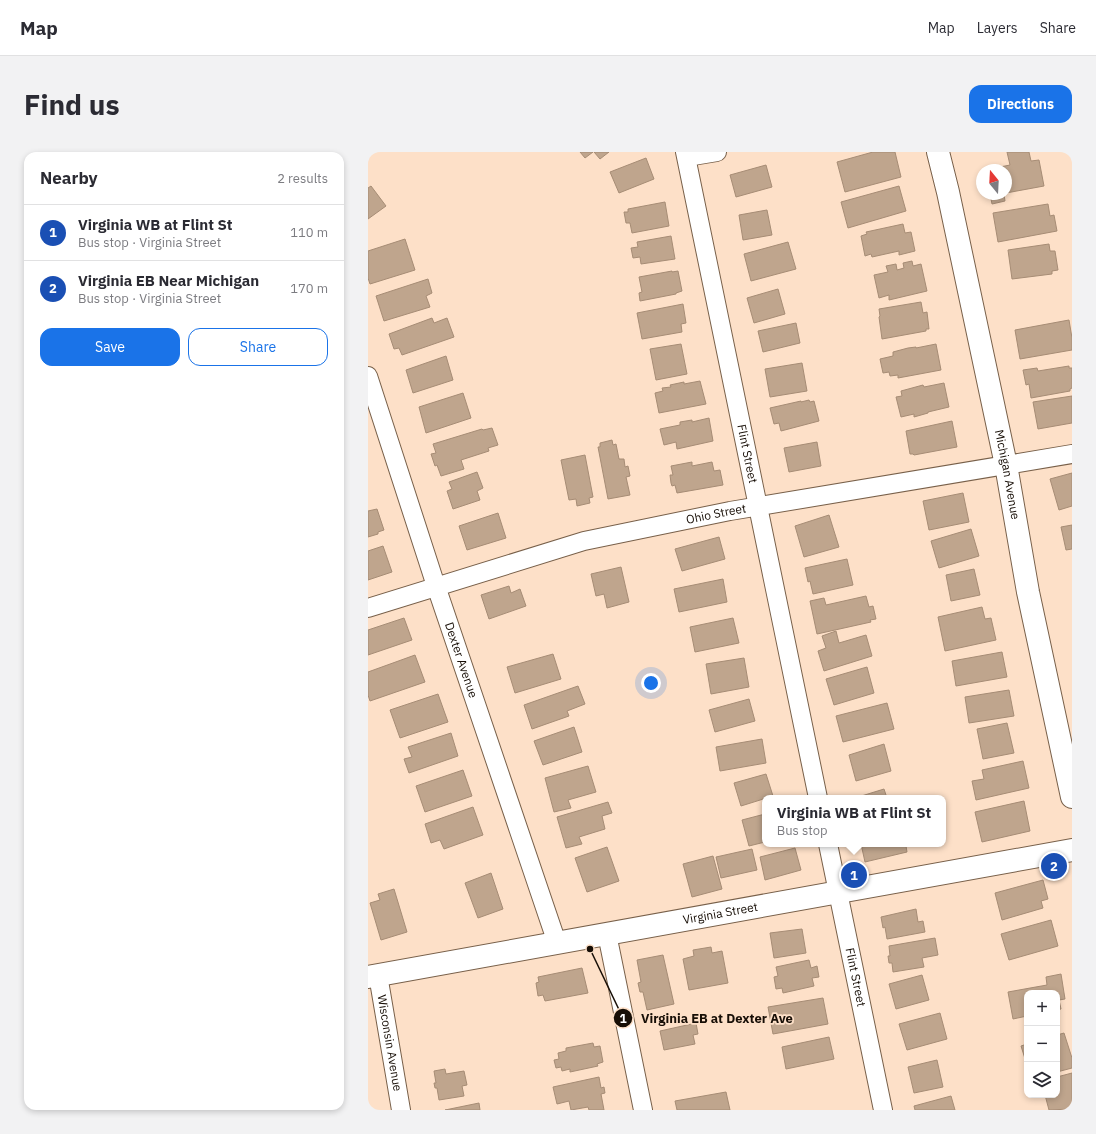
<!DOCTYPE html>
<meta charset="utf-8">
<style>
body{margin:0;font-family:"IBM Plex Sans",sans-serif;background:#f2f2f3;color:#2b2b33}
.controls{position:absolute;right:12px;bottom:12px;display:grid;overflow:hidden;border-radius:8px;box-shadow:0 2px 6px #0003}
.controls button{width:36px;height:36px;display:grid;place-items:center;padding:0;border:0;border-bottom:1px solid #e1e1e2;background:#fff;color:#2b2b33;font:20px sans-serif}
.compass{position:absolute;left:608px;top:12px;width:36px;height:36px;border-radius:50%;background:#fff;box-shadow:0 2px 6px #0003;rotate:342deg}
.you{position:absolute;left:283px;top:531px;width:14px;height:14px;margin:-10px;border:3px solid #fff;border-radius:50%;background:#1a73e8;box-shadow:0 0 0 6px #1a73e833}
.badge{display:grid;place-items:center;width:26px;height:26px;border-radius:50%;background:#1a73e8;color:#fff;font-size:13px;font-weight:700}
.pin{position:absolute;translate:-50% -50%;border:2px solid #fff;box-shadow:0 1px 4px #0006}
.popup{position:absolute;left:394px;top:643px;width:184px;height:52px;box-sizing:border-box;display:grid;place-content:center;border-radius:8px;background:#fff;filter:drop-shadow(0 1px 3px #0005);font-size:13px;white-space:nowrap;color:#7c7c81}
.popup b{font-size:15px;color:#2b2b33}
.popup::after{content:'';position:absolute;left:50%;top:100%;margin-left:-8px;border:8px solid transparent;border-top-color:#fff}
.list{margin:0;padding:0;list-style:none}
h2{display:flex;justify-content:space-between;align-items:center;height:52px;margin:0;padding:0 16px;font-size:17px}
h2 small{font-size:13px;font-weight:400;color:#7c7c81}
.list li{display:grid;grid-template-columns:26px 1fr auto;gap:12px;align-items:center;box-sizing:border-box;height:56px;padding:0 16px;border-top:1px solid #e1e1e2}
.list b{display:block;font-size:15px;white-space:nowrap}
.list p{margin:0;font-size:13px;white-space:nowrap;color:#7c7c81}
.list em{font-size:13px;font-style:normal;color:#7c7c81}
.actions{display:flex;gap:8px;padding:12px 16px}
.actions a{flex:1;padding:9px 0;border:1px solid #1a73e8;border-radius:12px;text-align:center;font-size:14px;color:#1a73e8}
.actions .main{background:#1a73e8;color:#fff}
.icon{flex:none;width:22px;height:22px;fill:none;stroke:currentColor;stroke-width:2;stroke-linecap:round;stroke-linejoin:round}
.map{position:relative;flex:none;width:704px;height:958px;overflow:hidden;border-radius:12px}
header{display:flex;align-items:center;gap:24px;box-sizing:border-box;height:56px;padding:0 20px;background:#fff;border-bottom:1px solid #e1e1e2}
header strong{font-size:19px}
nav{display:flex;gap:22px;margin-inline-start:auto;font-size:14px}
.intro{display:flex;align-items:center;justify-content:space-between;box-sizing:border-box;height:96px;padding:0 24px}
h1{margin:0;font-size:28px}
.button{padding:10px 18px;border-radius:12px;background:#1a73e8;color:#fff;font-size:14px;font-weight:700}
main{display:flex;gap:24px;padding:0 24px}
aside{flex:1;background:#fff;border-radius:12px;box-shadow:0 2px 6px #0003}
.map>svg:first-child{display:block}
</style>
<header>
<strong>Map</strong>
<nav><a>Map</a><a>Layers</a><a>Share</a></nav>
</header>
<div class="intro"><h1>Find us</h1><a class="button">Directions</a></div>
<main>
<aside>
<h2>Nearby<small>2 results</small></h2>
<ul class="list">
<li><span class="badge" style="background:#1a4fb4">1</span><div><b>Virginia WB at Flint St</b><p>Bus stop · Virginia Street</p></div><em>110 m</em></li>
<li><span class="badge" style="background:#1a4fb4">2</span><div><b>Virginia EB Near Michigan</b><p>Bus stop · Virginia Street</p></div><em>170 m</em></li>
</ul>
<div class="actions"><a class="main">Save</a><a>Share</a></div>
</aside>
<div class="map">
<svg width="704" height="958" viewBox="0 0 704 958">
<rect width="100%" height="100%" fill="#fde0c8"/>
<!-- building -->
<path fill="#bfa58d" stroke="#a68c75" d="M212,0H225L217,6Z
M226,0H241L232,7Z
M505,0H527L533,25L477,40L469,10Z
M639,0H661L663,9L671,8L676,34L638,41V18H617L642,13Z
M278,6L286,27L251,41L242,20Z
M398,13L404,35L368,45L362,23Z
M3,34L18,54L0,67V36Z
M531,34L538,59L480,76L473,50Z
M622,42H636L637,49L624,52Z
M297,50L301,74L264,81L262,71H258L256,60H260V57Z
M680,52L682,64L686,63L689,79L630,90L625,61Z
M399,58L404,83L375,88L371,63Z
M535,72L537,81L543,80L547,99L531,103V99L504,105L503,102L497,104L493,84L499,82L498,80Z
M303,84L307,107L273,112L272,105L265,106L263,96L270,95L269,90Z
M37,87L47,118L2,132L0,126V99Z
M420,90L428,117L383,129L376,102Z
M681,92L682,99H687L690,118L684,119V122L644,127L640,98Z
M544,109L545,114L553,112L559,139L521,148V143L511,146L506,123L520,120L518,114L528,112L529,118L536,116L535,111Z
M304,119V120L310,119L314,139L308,141V142L272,149L271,141L274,140L271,125Z
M60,127L64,141L58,144L62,155L16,169L8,144Z
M410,137L417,162L386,171L379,146Z
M553,150L555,161L559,160L561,177H558V179L514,187L511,165L512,164L511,157Z
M315,152L318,171L313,172L314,180L274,187L269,161Z
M64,166L66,171L79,166L86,185L34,203L31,196L26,197L21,182Z
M701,168L704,186V198L652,207L647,178Z
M428,171L432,191L395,200L390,179Z
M313,192L319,222L288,228L282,197Z
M568,192L573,218L530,226V223L522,224L521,220L515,221L512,207L525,204V200L540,196L548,195V196Z
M78,204L85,228L45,241L38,218Z
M434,211L439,239L402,245L397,217Z
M701,214V216H704V236L702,237V239L663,246L661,232L658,233L655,218L669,216L670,219Z
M332,229L338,252L291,261L287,241L295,239L294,236L303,235L302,233L316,230V232Z
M576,231L581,255L560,260V261L546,265V262L533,265L528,245L534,244L533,239L555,233L556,235Z
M95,241L103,266L58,281L51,255Z
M704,244V271L670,277L665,250Z
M441,248L442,250L446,249L451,269L413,279L411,271L406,272L402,256L433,249V250Z
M341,266L345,289L309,297L308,290L296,293L292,277L312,273V270L324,268V270Z
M584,269L589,295L546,303L545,302H542L538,279Z
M124,276L130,293L120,296L121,299L93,308L96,317L73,324L69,313L67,314L63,302L68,301L65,292L114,277L115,278Z
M244,288L245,293L248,292L251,307H256L257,315L260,314L262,324L258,325L262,343L240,347L230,295H232V291Z
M449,290L453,314L421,320L416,296Z
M217,303L225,345L221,346L222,351L209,354L208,347L201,348L193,308Z
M324,310V314L344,310L346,319L352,318L355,333L309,341L307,333L304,334L303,331L302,323H305L303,314Z
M109,320L115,336L109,339L112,348L85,357L79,339L84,337L81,330Z
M704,321V354L691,358L682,327Z
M595,341L601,370L561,378L555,349Z
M9,357L16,378L10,380V382L0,385V359Z
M130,361L138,386L99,398L91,374Z
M461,363L471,395L436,405L427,374Z
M704,373V397L698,398L693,375Z
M603,377L611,404L571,416L563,389Z
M351,385L357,407L314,419L307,397Z
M15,394L24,420L0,428V399Z
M479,407L485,433L445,442L442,429L440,430L437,416Z
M253,415L261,450L239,456L236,442L228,444L223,422Z
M606,417L612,443L583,449L578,423Z
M355,427L359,450L311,460L306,437Z
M141,434L143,441L152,437L158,454L121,467L113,443Z
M498,444L501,455L505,454L508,467L502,468L503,470L449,482L442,449L456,446L458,453Z
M614,455L617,467L623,466L628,488L577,499L570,465Z
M36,466L44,488L0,503V478Z
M365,466L371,491L327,500L322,475Z
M468,479L471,491L498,483L504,504L456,519L450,499L458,496L454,484Z
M634,500L639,525L588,534L584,509Z
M185,502L193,527L147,541L139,515Z
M47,503L57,530L2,549L0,543V520Z
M376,506L381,535L343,542L338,512Z
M499,515L506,541L466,553L458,527Z
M210,534L217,552L199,559L201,564L164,577L156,553Z
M641,538L646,564L601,571L597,545Z
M70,542L80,570L32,586L22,558Z
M381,547L387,569L347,580L341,558Z
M519,551L526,577L475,590L468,564Z
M639,571L646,601L615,607L609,577Z
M206,575L214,600L175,613L166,589Z
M83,581L90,604L41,621L36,607L44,605L40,595Z
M394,587L398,611L352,619L348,595Z
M516,592L523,619L488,629L481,603Z
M655,609L661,636L608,648L604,629L616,627L614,618Z
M220,614L228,640L200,648L203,656L186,660L177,626Z
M95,618L104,644L57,660L48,634Z
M398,622L405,644L373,654L366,631Z
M516,637L519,646H487Z
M656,649L662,679L614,690L607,660Z
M240,650L244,661L234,664L237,677L211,685L214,692L198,696L189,665Z
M105,655L115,683L76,697L72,688L63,691L57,672Z
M397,662V690L381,694L374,668Z
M493,692H544L538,694L539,700L497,710Z
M239,695L251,729L219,740L207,706Z
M427,696L433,718L397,728L392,705Z
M384,697L389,718L353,726L348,705Z
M345,704L354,737L324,745L315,712Z
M123,721L135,757L110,766L97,731Z
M675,728L680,747L673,749L675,756L634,768L627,741Z
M26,737L39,780L13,788L2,751L12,748L10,742Z
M548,757L550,770L555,769L557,780L519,787L517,775L515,776L513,765Z
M683,768L690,794L641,808L633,782Z
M434,777L438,801L406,806L402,781Z
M567,786L570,803L554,806L556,815L525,820L524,811H521L520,804H522L521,794Z
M343,795L344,801L354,799L360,831L321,838L315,807L326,804L325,798Z
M295,803L306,852L279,858L275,840H272L270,831L273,830L269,808Z
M441,808L443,816L449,814L451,825L444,826L446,834L415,841L414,836L408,837L406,825L410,824L408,815Z
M214,816L220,841L177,849L175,843L170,844L168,831L171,830L170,825Z
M693,822L697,847L691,848L693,857L689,858V841H659V864L645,867L640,840L679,833L678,825Z
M554,823L561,848L528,857L521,832Z
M455,846L460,872L405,882L400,855Z
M572,861L579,887L539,898L531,872Z
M328,871L330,882L325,883L327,892L296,898L292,879Z
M696,881L704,906V916L689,920V883Z
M461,885L466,907L418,917L414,895Z
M225,891L226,895L232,894L235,910L229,912L230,914L202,920V917L194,919L193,915L188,916L186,908L191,907L190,901L198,899V896Z
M659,892V913L653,894Z
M569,908L575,935L546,941L540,915Z
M77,917L78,922L96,919L99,933L94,934L96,944L71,948L69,936H67L66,931H68L66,919Z
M704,921V957L681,958L677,943H689V925Z
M231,925L233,936L236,935L237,941L233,942L236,958H221L220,955L203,958L201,949L189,952L185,935Z
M358,940L362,958H309L307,949Z
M583,944L587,958H547L546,954Z
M111,951L112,958H77Z"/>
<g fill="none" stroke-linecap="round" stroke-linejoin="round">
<!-- street casing -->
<g stroke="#78604a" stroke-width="20">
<g id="street">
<path id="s1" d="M317,0L450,646"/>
<path d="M319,5L349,0"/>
<path id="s2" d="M0,224L68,434L189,791"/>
<path id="s3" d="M0,456L216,389L362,359L704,302"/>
<path id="s4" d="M460,692L515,958"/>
<path d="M239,782L275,958"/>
<path id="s5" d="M10,823L33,958"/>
</g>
</g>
<!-- secondary casing -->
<g stroke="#78604a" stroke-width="24">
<g id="secondary">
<path id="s6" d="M570,0L580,40L638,313L660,440L704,645"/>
<path id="s7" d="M0,825L704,698"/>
</g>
</g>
<!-- street -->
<use href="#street" stroke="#fff" stroke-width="18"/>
<!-- secondary -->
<use href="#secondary" stroke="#fff" stroke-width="22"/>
</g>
<g text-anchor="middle" stroke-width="3.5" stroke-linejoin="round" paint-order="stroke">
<!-- street labels -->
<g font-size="12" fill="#170e06" stroke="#fde0c8">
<text dy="4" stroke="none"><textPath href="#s1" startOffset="308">Flint Street</textPath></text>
<text dy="4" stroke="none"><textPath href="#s6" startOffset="330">Michigan Avenue</textPath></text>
<text dy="4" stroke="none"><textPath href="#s3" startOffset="361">Ohio Street</textPath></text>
<text dy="4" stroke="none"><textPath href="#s2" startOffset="299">Dexter Avenue</textPath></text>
<text dy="4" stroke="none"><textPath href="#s7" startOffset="358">Virginia Street</textPath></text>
<text dy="4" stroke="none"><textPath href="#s4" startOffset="136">Flint Street</textPath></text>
<text dy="4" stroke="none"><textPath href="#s5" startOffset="69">Wisconsin Avenue</textPath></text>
</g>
</g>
<!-- callouts -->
<path fill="none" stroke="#170e06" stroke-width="1.5" d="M222 797L255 866"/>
<g fill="#170e06" stroke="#fde0c8" stroke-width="1.5">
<circle cx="222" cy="797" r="4"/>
<circle cx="255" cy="866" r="10"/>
</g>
<g font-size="12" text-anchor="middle" font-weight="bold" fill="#fff">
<text x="255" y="871">1</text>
</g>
<g font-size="13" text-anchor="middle" font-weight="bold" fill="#170e06" stroke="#fde0c8" stroke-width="3.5" stroke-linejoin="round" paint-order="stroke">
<text x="349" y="871">Virginia EB at Dexter Ave</text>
</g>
</svg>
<div class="controls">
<button>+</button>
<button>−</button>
<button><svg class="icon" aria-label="layers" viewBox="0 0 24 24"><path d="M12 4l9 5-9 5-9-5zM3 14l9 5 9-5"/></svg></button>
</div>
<svg class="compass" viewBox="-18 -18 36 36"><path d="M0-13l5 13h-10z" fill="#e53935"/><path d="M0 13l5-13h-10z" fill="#7c7c81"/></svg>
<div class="you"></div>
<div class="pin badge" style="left:486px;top:723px;background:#1a4fb4">1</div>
<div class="popup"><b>Virginia WB at Flint St</b>Bus stop</div>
<div class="pin badge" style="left:686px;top:714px;background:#1a4fb4">2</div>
</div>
</main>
